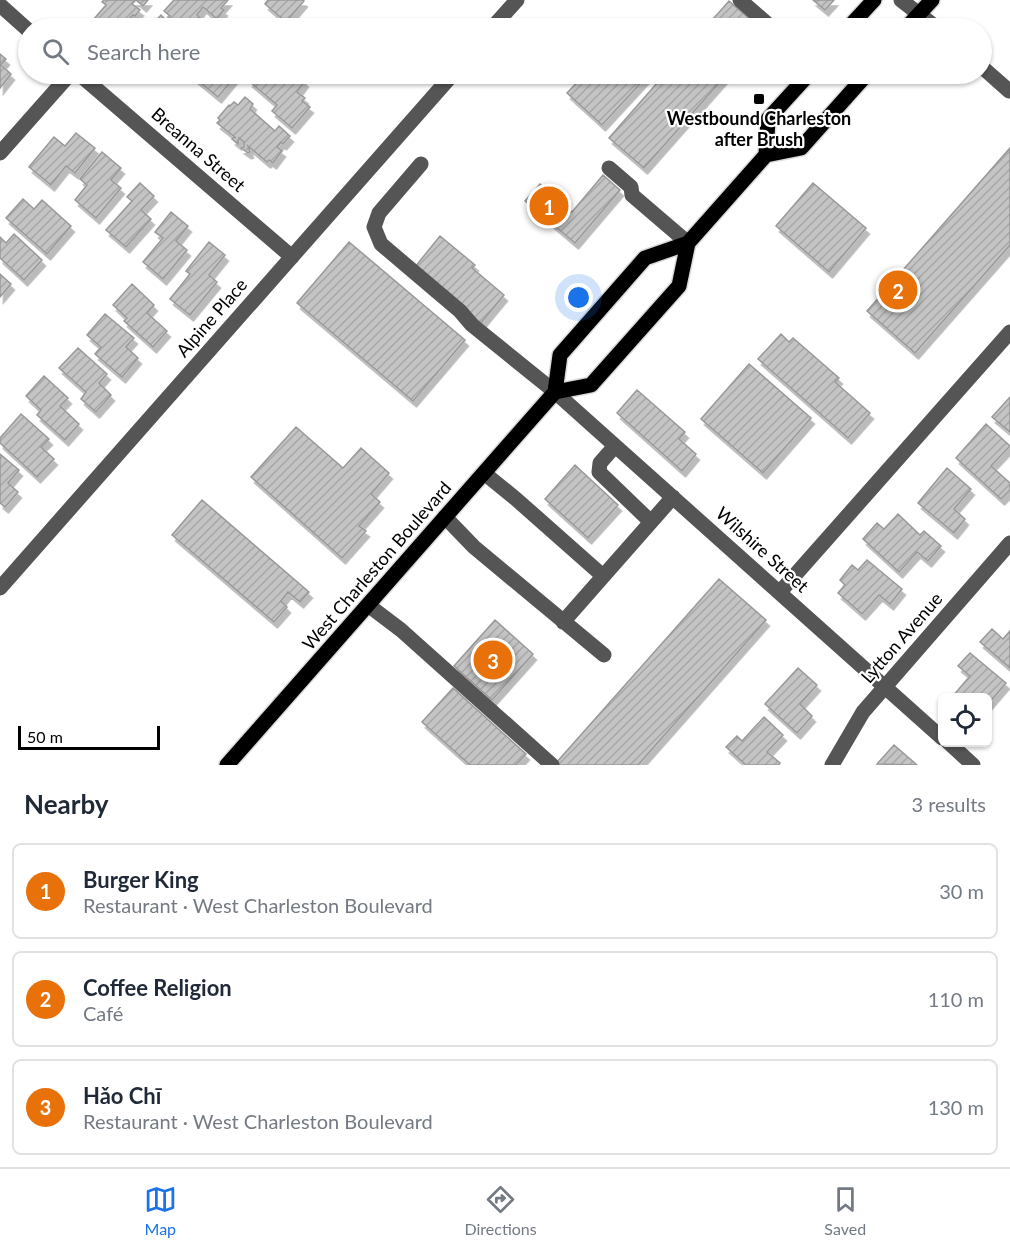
<!DOCTYPE html>
<meta charset="utf-8">
<style>
body{margin:0;font-family:Lato,sans-serif;background:#f2f2f3;color:#1f2937}
.controls{position:absolute;right:18px;bottom:18px;display:grid;overflow:hidden;border-radius:9px;box-shadow:0 2px 4px #0004}
.controls button{width:54px;height:54px;display:grid;place-items:center;padding:0;border:0;border-bottom:2px solid #e0e1e3;background:#fff;color:#1f2937;font:30px sans-serif}
.scale{position:absolute;left:18px;bottom:15px;width:142px;box-sizing:border-box;padding-left:6px;border:3px solid #000;border-top:0;font-size:16px;line-height:21px;white-space:nowrap;color:#000;-webkit-text-stroke:4px #fff;paint-order:stroke}
.you{position:absolute;left:579px;top:298px;width:21px;height:21px;margin:-15px;border:4px solid #fff;border-radius:50%;background:#1a73e8;box-shadow:0 0 0 9px #1a73e833}
.badge{display:grid;place-items:center;width:39px;height:39px;border-radius:50%;background:#1a73e8;color:#fff;font-size:20px;font-weight:700}
.pin{position:absolute;translate:-50% -50%;border:3px solid #fff;box-shadow:0 2px 6px #0006}
.list{margin:0;padding:0;list-style:none}
h2{display:flex;justify-content:space-between;align-items:center;height:78px;margin:0;padding:0 24px;font-size:26px}
h2 small{font-size:20px;font-weight:400;color:#747a83}
.list li{display:grid;grid-template-columns:39px 1fr auto;gap:18px;align-items:center;box-sizing:border-box;height:96px;margin:0 12px 12px;padding:0 12px;border:2px solid #e0e1e3;border-radius:9px}
.list b{display:block;font-size:22px;white-space:nowrap}
.list p{margin:0;font-size:20px;white-space:nowrap;color:#747a83}
.list em{font-size:20px;font-style:normal;color:#747a83}
.icon{flex:none;width:33px;height:33px;fill:none;stroke:currentColor;stroke-width:2;stroke-linecap:round;stroke-linejoin:round}
.map{position:relative;flex:none;width:1010px;height:765px;overflow:hidden}
.search{position:absolute;background:#fff;box-shadow:0 2px 4px #0004;left:18px;right:18px;top:18px;height:66px;display:flex;align-items:center;gap:15px;box-sizing:border-box;padding:0 21px;border-radius:33px;color:#747a83;font-size:22px}
.sheet{height:402px;background:#fff}
nav{display:flex;justify-content:space-around;align-items:center;box-sizing:border-box;height:84px;border-top:2px solid #e0e1e3;background:#fff;font-size:16px;color:#747a83}
nav a{display:grid;justify-items:center;gap:3px}
nav .on{color:#1a73e8}
.map>svg:first-child{display:block}
</style>
<div class="map">
<svg width="1010" height="765" viewBox="0 0 1010 765">
<defs>
<pattern id="building-hatch" width="6" height="6" patternUnits="userSpaceOnUse" patternTransform="scale(1.5)"><rect width="6" height="6" fill="#c4c4c4"/><path d="M-1 1l2-2M0 6l6-6M5 7l2-2" fill="none" stroke="#a7a7a7"/></pattern>
<filter id="shadow"><feDropShadow dx="3.5" dy="6" stdDeviation="0" flood-color="#0004"/></filter>
</defs>
<rect width="100%" height="100%" fill="#fff"/>
<!-- building -->
<path fill="url(#building-hatch)" stroke="#999" stroke-width="1.5" filter="url(#shadow)" d="M104,0H148L143,6L136,0L132,4L140,10L135,16L133,15L121,28H105L94,19L106,5L102,2Z
M174,0H228L221,8L224,10L217,19L203,7L197,15L200,18L194,24L191,21L190,23L197,28H149L161,15L166,20L170,16L164,11Z
M268,0H302L304,1L286,22L265,4Z
M813,0H834L825,10Z
M729,1L760,28H705Z
M0,54L6,59L1,65L11,74L0,88Z
M190,74H237L218,97Z
M255,74H290L294,77L297,74L305,81L297,92L305,98L302,101L310,107L292,128L272,111L277,105L249,81Z
M585,74H649L602,125L567,93Z
M665,74H727L644,168L609,138Z
M245,97L253,104L250,109L275,131L279,126L290,136L283,144L281,142L277,147L282,151L273,163L269,160L267,162L248,146L250,152L248,153L241,148L244,147V142L239,138L238,144L232,139L234,137L236,138L217,123L220,120L218,118L229,105L230,106L234,102L238,105Z
M76,133L95,148L75,173L66,166L51,185L29,167L54,137L65,146Z
M1010,148V245L915,353L867,311Z
M102,152L121,168L111,180L121,188L96,218L75,200L87,185L80,179Z
M603,175L620,190L575,243L525,201L540,184L572,212Z
M140,183L154,196L141,210L151,219L126,247L106,230L132,201L127,197Z
M813,183L866,228L829,272L776,226Z
M23,199L34,209L42,200L71,226L47,254L6,218Z
M171,212L188,226L176,241L187,250L163,279L143,262L163,238L155,232Z
M14,234L42,260L24,280L0,258V237L6,243Z
M440,236L475,265L472,268L504,295L481,323L415,267Z
M209,242L225,255L209,275L217,282L190,315L170,299L190,274L186,271Z
M349,242L465,340L413,401L297,303Z
M0,274L11,284L0,297Z
M132,284L154,305L147,313L167,331L153,347L124,321L127,318L113,305Z
M105,314L134,338L126,347L138,358L122,377L95,354L101,347L87,335Z
M781,334L789,342L793,338L839,378L835,382L870,413L848,438L758,359Z
M78,348L107,374L99,383L111,395L96,412L81,399L86,392L59,368Z
M749,364L811,418L763,473L701,419Z
M44,376L68,398L60,406L79,424L65,440L37,415L41,410L26,396Z
M637,390L685,432L679,439L696,454L682,471L617,413Z
M1010,397V432L992,417Z
M21,414L49,439L41,447L54,459L37,477L0,443V438Z
M986,424L1010,446L991,466L1010,483V490L1001,499L956,458Z
M296,427L343,468L361,448L389,473L371,494L380,502L359,526L366,531L342,558L251,477Z
M0,454L19,470L8,483L18,492L5,507L0,503Z
M575,465L618,505L588,538L545,499Z
M947,468L971,489L954,509L965,519L954,533L918,503Z
M202,500L309,592L300,602L288,592L281,601L287,607L274,622L172,535Z
M898,514L920,535L924,531L941,546L928,561L917,552L899,572L863,539L877,523L884,529Z
M867,560L902,589L890,604L879,595L862,614L838,593L845,585L840,580L852,565L858,570Z
M719,579L766,620L638,765H558L556,763Z
M495,620L533,654L492,700L454,666Z
M992,629L1003,639L1010,631V668L980,642Z
M970,653L1006,683L988,704V698L952,697L970,676L958,666Z
M798,668L817,685L800,704L812,716L797,733L765,704Z
M453,688L526,754L516,765H470L422,722Z
M764,717L783,735L767,752L780,763L779,765H746L726,747L737,736L742,741Z
M894,745L917,765L877,764Z"/>
<g fill="none" stroke-linecap="round" stroke-linejoin="round">
<!-- major casing -->
<g stroke="#dbdbdb" stroke-width="18">
<path id="major" d="M848,28L874,0
M906,28L932,0
M766,155L768,119L809,74
M555,392L591,385L679,286L688,243
M227,765L555,392L560,355L645,258L688,243L766,155L801,148L867,74"/>
</g>
<!-- minor -->
<path stroke="#555" stroke-width="15" d="M740,0L772,28
M901,0L937,28
M0,5L28,30
M492,28L517,0
M982,67L1009,91
M79,74L292,257
M0,153L70,74
M421,164L379,213L374,227L381,244L460,311L472,325L555,392L942,738
M609,168L631,187L632,195L688,243
M615,446L600,463L599,472L651,522
M484,473L516,499L603,576
M445,517L474,547L604,655
M0,588L453,74
M780,592L1010,332
M368,605L401,630L552,765
M563,622L673,497
M948,742L973,765
M832,765L863,712L1010,543"/>
<!-- major -->
<use href="#major" stroke="#000" stroke-width="15"/>
</g>
<!-- markers -->
<rect fill="#000" stroke="#fff" stroke-width="2" x="753" y="93" width="12" height="12" rx="3"/>
<g text-anchor="middle" stroke-width="4.5" stroke-linejoin="round" paint-order="stroke">
<!-- poi labels -->
<g font-size="18" font-weight="bold" fill="#000" stroke="#fff">
<text x="759" y="125">Westbound Charleston<tspan x="759" dy="21">after Brush</tspan></text>
</g>
<!-- street labels -->
<g font-size="18" fill="#000" stroke="#fff">
<text transform="translate(198 150) rotate(41)" y="6">Breanna Street</text>
<text transform="translate(212 318) rotate(-49)" y="6">Alpine Place</text>
<text transform="translate(762 550) rotate(42)" y="6">Wilshire Street</text>
<text transform="translate(377 566) rotate(-49)" y="6">West Charleston Boulevard</text>
<text transform="translate(902 638) rotate(-49)" y="6">Lytton Avenue</text>
</g>
</g>
</svg>
<div class="controls">
<button><svg class="icon" aria-label="locate" viewBox="0 0 24 24"><circle cx="12" cy="12" r="6"/><path d="M12 2v4M12 18v4M2 12h4M18 12h4"/></svg></button>
</div>
<div class="scale">50 m</div>
<div class="you"></div>
<div class="pin badge" style="left:549px;top:206px;background:#e8710a">1</div>
<div class="pin badge" style="left:898px;top:290px;background:#e8710a">2</div>
<div class="pin badge" style="left:493px;top:660px;background:#e8710a">3</div>
<div class="search"><svg class="icon" aria-label="search" viewBox="0 0 24 24"><circle cx="10" cy="10" r="6"/><path d="M15 15l6 6"/></svg>Search here</div>
</div>
<section class="sheet">
<h2>Nearby<small>3 results</small></h2>
<ul class="list">
<li><span class="badge" style="background:#e8710a">1</span><div><b>Burger King</b><p>Restaurant · West Charleston Boulevard</p></div><em>30 m</em></li>
<li><span class="badge" style="background:#e8710a">2</span><div><b>Coffee Religion</b><p>Café</p></div><em>110 m</em></li>
<li><span class="badge" style="background:#e8710a">3</span><div><b>Hǎo Chī</b><p>Restaurant · West Charleston Boulevard</p></div><em>130 m</em></li>
</ul>
</section>
<nav>
<a class="on"><svg class="icon" aria-label="map" viewBox="0 0 24 24"><path d="M3 6l6-2 6 2 6-2v14l-6 2-6-2-6 2zM9 4v14M15 6v14"/></svg>Map</a>
<a><svg class="icon" aria-label="directions" viewBox="0 0 24 24"><path d="M12 3l9 9-9 9-9-9zM9 14v-3h6M13 9l2 2-2 2"/></svg>Directions</a>
<a><svg class="icon" aria-label="saved" viewBox="0 0 24 24"><path d="M7 4h10v16l-5-4-5 4z"/></svg>Saved</a>
</nav>
